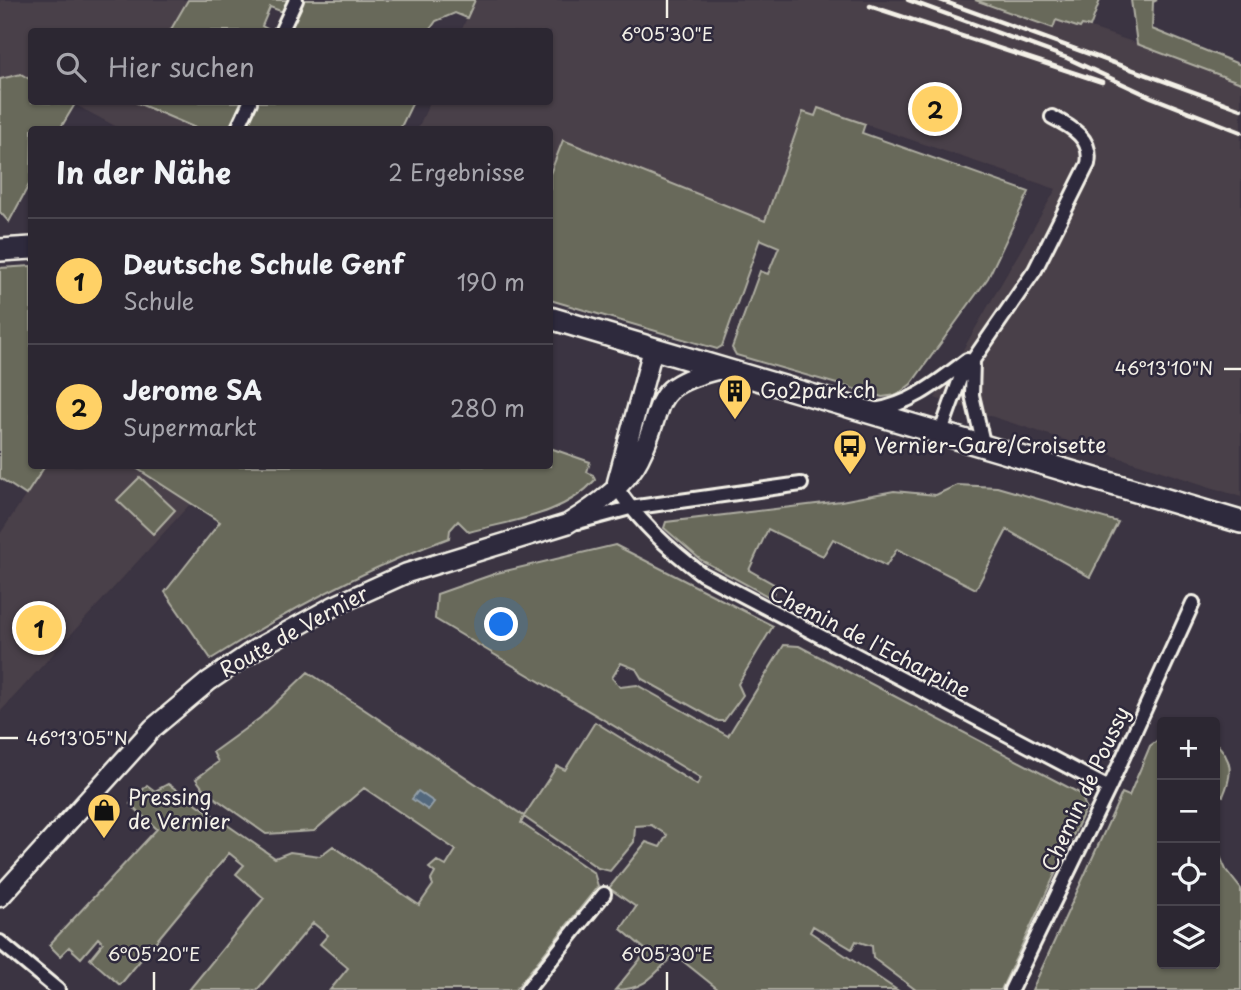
<!DOCTYPE html>
<html lang="de">
<meta charset="utf-8">
<style>
body{margin:0;font-family:"Playpen Sans",sans-serif;background:#38333e;color:#f1f3f6}
.controls{position:absolute;right:21px;bottom:21px;display:grid;overflow:hidden;border-radius:7px;box-shadow:0 2px 5px #0004}
.controls button{width:63px;height:63px;display:grid;place-items:center;padding:0;border:0;border-bottom:2px solid #48444d;background:#2c2732;color:#f1f3f6;font:35px sans-serif}
.you{position:absolute;left:502px;top:625px;width:24px;height:24px;margin:-18px;border:5px solid #fff;border-radius:50%;background:#1a73e8;box-shadow:0 0 0 10px #1a73e833}
.badge{display:grid;place-items:center;width:46px;height:46px;border-radius:50%;background:#ffd166;color:#111;font-size:23px;font-weight:700}
.pin{position:absolute;translate:-50% -50%;border:4px solid #fff;box-shadow:0 2px 7px #0006}
.list{margin:0;padding:0;list-style:none}
h2{display:flex;justify-content:space-between;align-items:center;height:91px;margin:0;padding:0 28px;font-size:30px}
h2 small{font-size:23px;font-weight:400;color:#a6a5ac}
.list li{display:grid;grid-template-columns:46px 1fr auto;gap:21px;align-items:center;box-sizing:border-box;height:126px;padding:0 28px;border-top:2px solid #48444d}
.list b{display:block;font-size:26px;white-space:nowrap}
.list p{margin:0;font-size:23px;white-space:nowrap;color:#a6a5ac}
.list em{font-size:23px;font-style:normal;color:#a6a5ac}
.icon{flex:none;width:38px;height:38px;fill:none;stroke:currentColor;stroke-width:2;stroke-linecap:round;stroke-linejoin:round}
.map{position:relative;flex:none;width:1241px;height:990px;overflow:hidden}
.search{position:absolute;background:#2c2732;box-shadow:0 2px 5px #0004;left:28px;top:28px;width:525px;height:77px;display:flex;align-items:center;gap:18px;box-sizing:border-box;padding:0 24px;border-radius:7px;color:#a6a5ac;font-size:26px}
.panel{position:absolute;background:#2c2732;box-shadow:0 2px 5px #0004;left:28px;top:126px;width:525px;height:343px;border-radius:7px}
.map>svg:first-child{display:block}
</style>
<div class="map">
<svg width="1241" height="990" viewBox="0 0 1241 990">
<rect width="100%" height="100%" fill="#3b3442"/>
<filter id="ink" filterUnits="userSpaceOnUse"><feTurbulence type="fractalNoise" baseFrequency=".0143" numOctaves="2"/><feDisplacementMap in="SourceGraphic" scale="14" xChannelSelector="R" yChannelSelector="G"/><feConvolveMatrix kernelMatrix="1 2 1 2 8 2 1 2 1" color-interpolation-filters="sRGB"/></filter>
<g filter="url(#ink)">
<!-- built -->
<path fill="#493f48" d="M0,0H188L170,31L32,32L31,80L21,74L0,79Z
M475,0H1017L1080,28L1082,25L1145,46L1241,65V497L935,398L1056,189L818,108L815,116L803,113L766,221L563,140L550,174V130H417L430,102H550V32L461,31Z
M70,102H135L198,129H116L117,127Z
M45,466H131L190,504L0,712V534Z"/>
<!-- green -->
<path fill="#68695a" stroke="#aeada1" stroke-width="2" d="M188,0H288L283,12L270,7L262,26L271,31H170Z
M301,0H475L467,18L455,13L436,21L429,31L287,32Z
M975,0H1100L1090,27L1082,25L1080,28L1056,20L1053,28Z
M1131,0H1157L1153,2L1152,29L1241,65V83L1137,44Z
M21,74L31,80L32,102L75,104L60,129L32,130L31,181L9,222L0,212V79Z
M135,102H242L229,129H198Z
M255,102H413L400,129L243,130Z
M818,108L865,124L862,133L1029,192L988,278L911,384L897,395L882,397L736,355L732,348L760,271L768,274L779,247L760,239L722,346L717,349L550,300V174L563,140L765,221L803,112L815,116Z
M31,266L32,466H45L26,495L0,478V268Z
M550,448L590,462L587,472L593,475L595,480C564,515 513,520 469,532L458,521L450,530L449,538C364,569 287,611 211,659L165,592L220,522L133,466H550Z
M140,477L175,510L153,534L117,500Z
M957,485L997,487L1118,522L1090,577L1007,530L976,589L897,549L886,566L833,539L823,556L768,529L749,570L777,586L771,598L701,560L664,528L666,522L841,501L894,491L936,495Z
M615,545L773,626L738,684L743,695L724,721H718L642,679L636,669L621,663L612,678L620,687L637,685L728,736L784,645L799,646L1081,794L1086,808L1001,990H916L873,958L872,946L856,941L852,949L813,926L810,932L897,990H719L674,954C654,975 645,990 615,990L647,951L621,929L636,907L609,888L646,842L660,847L667,835L651,825L635,826L634,842L610,871L598,868L524,817L521,823L594,873L598,886L515,990H330L348,968L320,944L328,935L313,923L257,990H189L264,898L236,874L244,865L229,853L120,985L90,959L103,943L98,938L81,958L69,947L60,956L49,945L157,829L130,804L147,785L155,791L168,784L275,858L290,852L320,856L333,846L419,905L433,885L431,880L435,873L429,868L437,861L446,866L456,850L364,788L314,831L266,834L205,791L196,779L218,762L213,752L260,718L308,672L524,816L557,766L565,770L595,722L697,785L701,778L435,619L437,594L497,573Z
M1162,737V964H1215V845L1226,870L1241,889V990H1032L1122,793L1129,796L1150,746Z
M1215,742C1233,760 1233,773 1223,796L1216,793L1215,799Z"/>
<!-- water -->
<path fill="#52687d" stroke="#939fa8" stroke-width="2" d="M418,791L434,802L428,810L412,799Z"/>
<g fill="none" stroke-linecap="round" stroke-linejoin="round">
<!-- street casing -->
<g stroke="#f4f1e8" stroke-width="18">
<path id="street" d="M281,32L296,0
M237,130L250,102
M973,361L972,395L984,447
M874,410C912,404 938,382 967,360
M940,434L960,379L1035,270L1088,164C1093,139 1072,127 1052,117
M615,486C640,522 667,548 702,574L1109,788
M578,522L630,508L801,484
M0,942L58,990
M527,990L604,894
M1011,990L1109,788L1193,603"/>
</g>
<!-- secondary casing -->
<g stroke="#f4f1e8" stroke-width="23">
<path id="secondary" d="M617,482L653,349
M0,897L153,728L209,681L256,649L334,606L407,573L567,524C592,509 625,486 639,459C668,403 645,387 721,369"/>
</g>
<!-- primary casing -->
<g stroke="#f4f1e8" stroke-width="26">
<path id="primary" d="M0,250L32,248
M550,318L1241,522"/>
</g>
<!-- street -->
<use href="#street" stroke="#2f2a3d" stroke-width="12"/>
<!-- secondary -->
<use href="#secondary" stroke="#2f2a3d" stroke-width="18"/>
<!-- primary -->
<use href="#primary" stroke="#2f2a3d" stroke-width="21"/>
<!-- rail -->
<path stroke="#f4f1e8" stroke-width="4.5" d="M908,0L1067,58L1151,97L1241,132
M940,0L1241,109
M870,6L1102,82"/>
</g>
</g>
<!-- ticks -->
<path fill="none" stroke="#f4f1e8" stroke-width="2.5" d="M667,0V18M1224,369H1241M0,738H18M154,972V990M667,972V990"/>
<!-- icons -->
<defs>
<g id="building-pin" transform="scale(1.75)"><path d="M0 17L-7.5 6A9.5 9.5 0 1 1 7.5 6Z" fill="#ffd166" stroke="#2f2a3d"/><path d="M-4-6H4V6H1V3H-1V6H-4ZM-2.5-4.3h1.7v1.8h-1.7ZM.8-4.3h1.7v1.8H.8ZM-2.5-1h1.7V.8h-1.7ZM.8-1h1.7V.8H.8Z" fill="#111"/></g>
<g id="bus-pin" transform="scale(1.75)"><path d="M0 17L-7.5 6A9.5 9.5 0 1 1 7.5 6Z" fill="#ffd166" stroke="#2f2a3d"/><path d="M-5-6H5V4H4V6H2V4H-2V6H-4V4H-5ZM-3.5-4V0h7V-4ZM-3.5 1.2v1.5H-2V1.2ZM2 1.2v1.5H3.5V1.2Z" fill="#111"/></g>
<g id="shop-pin" transform="scale(1.75)"><path d="M0 17L-7.5 6A9.5 9.5 0 1 1 7.5 6Z" fill="#ffd166" stroke="#2f2a3d"/><path d="M-5-2.5h2.3a2.7 3.5 0 0 1 5.4 0H5L5.5 6h-11ZM-1.5-2.5h3a1.5 2.3 0 0 0-3 0Z" fill="#111"/></g>
</defs>
<g fill-rule="evenodd">
<use href="#building-pin" x="735" y="391"/>
<use href="#bus-pin" x="850" y="446"/>
<use href="#shop-pin" x="104" y="810"/>
</g>
<g text-anchor="middle" stroke-width="5" stroke-linejoin="round" paint-order="stroke">
<!-- poi labels -->
<g font-size="21" fill="#f4f1e8" stroke="#2f2a3d" text-anchor="start">
<text x="760" y="398">Go2park.ch</text>
<text x="874" y="453">Vernier-Gare/Croisette</text>
<text x="128" y="805">Pressing<tspan x="128" dy="24">de Vernier</tspan></text>
</g>
<!-- street labels -->
<g font-size="21" fill="#f4f1e8" stroke="#2f2a3d">
<text transform="translate(294 632) rotate(-29)" y="7">Route de Vernier</text>
<text transform="translate(870 642) rotate(27)" y="7">Chemin de l'Echarpine</text>
<text transform="translate(1086 789) rotate(-65)" y="7">Chemin de Poussy</text>
</g>
</g>
<g font-size="18" text-anchor="middle" fill="#f4f1e8" stroke="#2f2a3d" stroke-width="5" stroke-linejoin="round" paint-order="stroke">
<text x="667" y="41">6°05'30"E</text>
<text x="1164" y="375">46°13'10"N</text>
<text x="77" y="745">46°13'05"N</text>
<text x="154" y="961">6°05'20"E</text>
<text x="667" y="961">6°05'30"E</text>
</g>
</svg>
<div class="controls">
<button>+</button>
<button>−</button>
<button><svg class="icon" aria-label="locate" viewBox="0 0 24 24"><circle cx="12" cy="12" r="6"/><path d="M12 2v4M12 18v4M2 12h4M18 12h4"/></svg></button>
<button><svg class="icon" aria-label="layers" viewBox="0 0 24 24"><path d="M12 4l9 5-9 5-9-5zM3 14l9 5 9-5"/></svg></button>
</div>
<div class="you"></div>
<div class="pin badge" style="left:39px;top:628px">1</div>
<div class="pin badge" style="left:935px;top:109px">2</div>
<div class="search"><svg class="icon" aria-label="search" viewBox="0 0 24 24"><circle cx="10" cy="10" r="6"/><path d="M15 15l6 6"/></svg>Hier suchen</div>
<section class="panel">
<h2>In der Nähe<small>2 Ergebnisse</small></h2>
<ul class="list">
<li><span class="badge">1</span><div><b>Deutsche Schule Genf</b><p>Schule</p></div><em>190 m</em></li>
<li><span class="badge">2</span><div><b>Jerome SA</b><p>Supermarkt</p></div><em>280 m</em></li>
</ul>
</section>
</div>
